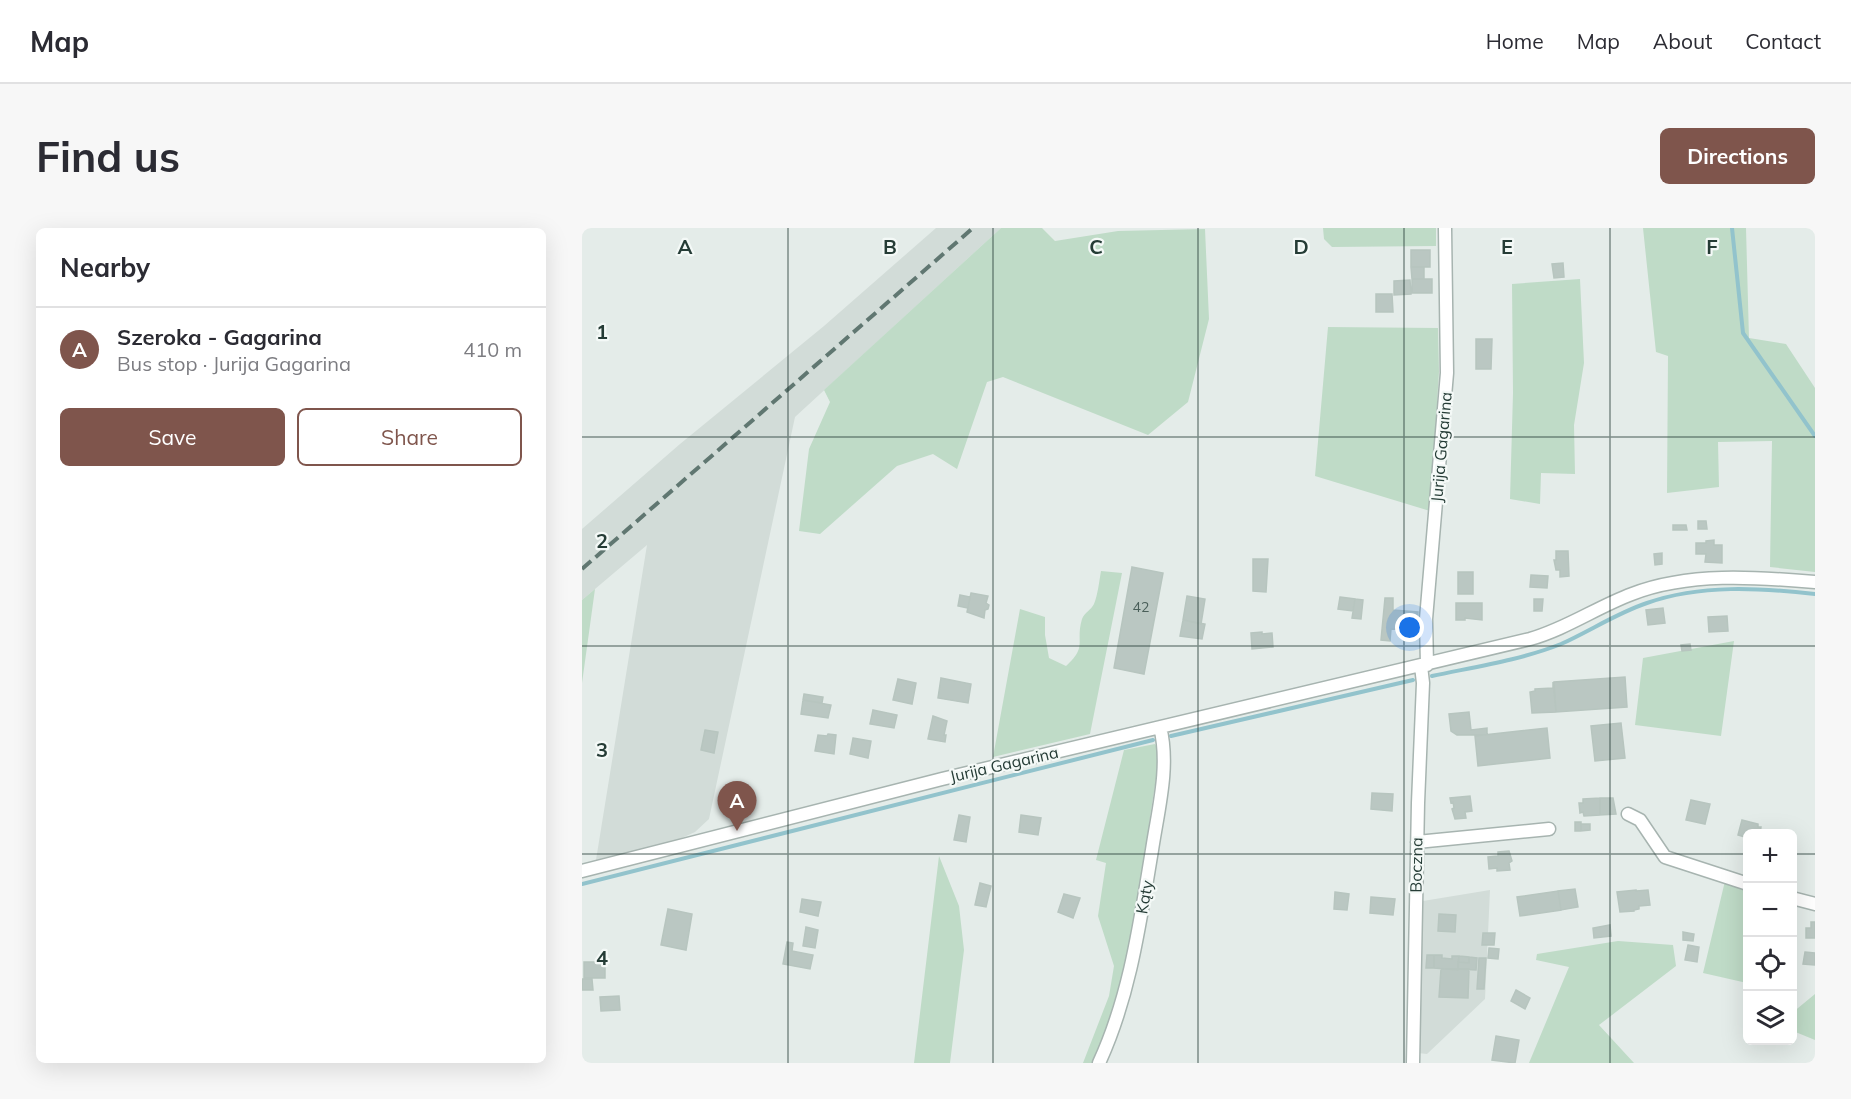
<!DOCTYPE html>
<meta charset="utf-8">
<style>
body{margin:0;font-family:Mulish,sans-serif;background:#f7f7f7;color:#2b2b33}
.controls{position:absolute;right:18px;bottom:18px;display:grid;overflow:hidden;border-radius:9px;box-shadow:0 6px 24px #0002}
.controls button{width:54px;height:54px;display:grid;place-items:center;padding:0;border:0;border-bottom:2px solid #e1e1e2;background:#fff;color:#2b2b33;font:30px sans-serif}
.you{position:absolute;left:828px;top:400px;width:21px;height:21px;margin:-15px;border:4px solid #fff;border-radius:50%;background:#1a73e8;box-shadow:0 0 0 9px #1a73e833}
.badge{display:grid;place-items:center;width:39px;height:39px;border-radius:50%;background:#7f554c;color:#fff;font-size:20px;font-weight:700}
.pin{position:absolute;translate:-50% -50px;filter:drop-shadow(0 2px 3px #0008)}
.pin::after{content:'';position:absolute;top:32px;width:21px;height:18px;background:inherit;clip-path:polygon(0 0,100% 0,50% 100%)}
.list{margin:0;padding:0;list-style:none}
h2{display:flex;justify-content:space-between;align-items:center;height:78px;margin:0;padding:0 24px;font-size:26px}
h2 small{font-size:20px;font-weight:400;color:#7c7c81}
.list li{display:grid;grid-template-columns:39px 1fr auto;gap:18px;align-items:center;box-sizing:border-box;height:84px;padding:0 24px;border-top:2px solid #e1e1e2}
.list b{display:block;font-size:22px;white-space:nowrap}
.list p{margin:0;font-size:20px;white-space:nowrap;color:#7c7c81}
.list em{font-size:20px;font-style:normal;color:#7c7c81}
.actions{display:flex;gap:12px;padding:18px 24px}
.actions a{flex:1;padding:14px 0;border:2px solid #7f554c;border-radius:9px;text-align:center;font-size:21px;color:#7f554c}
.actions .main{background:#7f554c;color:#fff}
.icon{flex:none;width:33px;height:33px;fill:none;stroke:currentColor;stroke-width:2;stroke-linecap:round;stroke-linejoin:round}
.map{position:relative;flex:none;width:1233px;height:835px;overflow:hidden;border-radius:9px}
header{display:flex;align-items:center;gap:36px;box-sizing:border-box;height:84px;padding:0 30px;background:#fff;border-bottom:2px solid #e1e1e2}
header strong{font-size:28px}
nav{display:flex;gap:33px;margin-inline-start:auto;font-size:21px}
.intro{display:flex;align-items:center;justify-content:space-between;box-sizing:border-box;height:144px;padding:0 36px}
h1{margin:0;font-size:42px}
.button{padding:15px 27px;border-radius:9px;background:#7f554c;color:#fff;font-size:21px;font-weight:700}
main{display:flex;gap:36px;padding:0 36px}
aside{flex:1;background:#fff;border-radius:9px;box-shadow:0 6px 24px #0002}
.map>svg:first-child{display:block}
</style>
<header>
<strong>Map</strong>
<nav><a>Home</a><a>Map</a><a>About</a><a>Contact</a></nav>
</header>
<div class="intro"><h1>Find us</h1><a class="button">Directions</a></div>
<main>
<aside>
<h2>Nearby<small></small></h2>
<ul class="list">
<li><span class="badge">A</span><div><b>Szeroka - Gagarina</b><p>Bus stop · Jurija Gagarina</p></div><em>410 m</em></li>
</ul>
<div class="actions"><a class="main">Save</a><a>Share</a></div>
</aside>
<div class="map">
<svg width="1233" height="835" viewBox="0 0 1233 835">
<rect width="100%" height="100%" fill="#e4ece9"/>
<!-- built -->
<path fill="#d2dcd8" d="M354,0H419L213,189L127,591L113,604L93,613L14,632L65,317L0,372V301L98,216L242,98Z
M908,662L903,771L845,826L836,825L841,673Z"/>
<!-- green -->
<path fill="#bfdbc7" d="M419,0H460L473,13L536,3L623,1L627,91L606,174L566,207L421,149L405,154L375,241L351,226L315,238L238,306L217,303L227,221L248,174L242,162Z
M741,0H854V18L750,19L742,11Z
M1061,0H1164L1167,110L1204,116L1233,160V344L1188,339L1190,213L1136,214L1137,259L1085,265L1086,128L1074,124Z
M998,51L1002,135L992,197L993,246L959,245L958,276L928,271L931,165L930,56Z
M746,99L856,100L857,144L848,283L733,248Z
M519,343L540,345L508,506L411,529L438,381L463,389V407L467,430L484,438C506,418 493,415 500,391C503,384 509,382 512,376C516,366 517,354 519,343Z
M13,361L0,455V372Z
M1152,413L1139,508L1053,497L1061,430Z
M573,516L578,525L568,589L561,655L537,774L513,835H501L527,768L532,738L516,688L524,635L514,632L542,522Z
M357,628L377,678L382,722L368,835H332Z
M1143,653L1165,659V755L1121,745Z
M1036,713L1091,717L1094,738L1017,797L1052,835H947L987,739L954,732L955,726Z
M1233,766V812L1211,803L1210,785Z"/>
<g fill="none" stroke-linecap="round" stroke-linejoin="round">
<!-- stream -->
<path stroke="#92c3cc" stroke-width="4" d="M1150,0L1161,105L1233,208
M850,448C892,439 939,432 979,416C1008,403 1035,385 1065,375C1119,356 1178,360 1233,366
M589,508L831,452
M0,656L571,512"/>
</g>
<!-- building -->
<path fill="#bac7c2" stroke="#b7c5bf" stroke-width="1.5" d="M829,22H848V39H829Z
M981,35L982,49L972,50L970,36Z
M829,39H842V51H830Z
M830,51H850V65H830Z
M828,52L829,66L812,67V53Z
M794,66H810L811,84H794Z
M894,111H910L909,141H894Z
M1116,293H1124L1125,301H1116Z
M1091,297H1104L1105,302H1091Z
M1132,312V317H1140V335L1123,334L1124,326H1114V315H1124V313Z
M974,323H986L987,348L978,349V342H974L972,332H974Z
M1080,325V336L1073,337L1072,326Z
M671,331H686L684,364L671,363Z
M550,339L581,345L562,446L532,440Z
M876,344H891V366H876Z
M949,347L966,348L965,360L948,359Z
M389,365L406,368L404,375L407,377L406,381L403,382L402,390L385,384Z
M378,367L388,369L386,380L376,378Z
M605,368L623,371L619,396L601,392Z
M758,369L773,371L771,383L756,381Z
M803,370H811V382L836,384L835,396L829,395L828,402L809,401L808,413L799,412Z
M773,371L781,372L779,391L770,390Z
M952,371H961L960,383H952Z
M874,375H900V392L883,390V392H874Z
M1081,380L1083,395L1066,397L1064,382Z
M1145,388L1146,403L1127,404L1126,389Z
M601,392L623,396L620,411L598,408Z
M680,404V406L690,405L691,419L670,421L669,405Z
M1108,416L1109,422L1100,423L1099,417Z
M1043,449L1045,479L974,484L972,454Z
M359,450L389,456L386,475L356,470Z
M316,451L334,455L330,476L311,472Z
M971,454L974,484L950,485L948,464L953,463V461L971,460Z
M222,466L241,469L240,475L221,472Z
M221,472L249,477L246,490L219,486Z
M291,482L315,487L312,500L288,496Z
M887,484L889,502L905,500V507H875L869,503L867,486Z
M351,488L365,493L362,507H364L363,514L346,511Z
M1039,495L1043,530L1013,533L1009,498Z
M965,500L968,530L896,538L893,508Z
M123,502L136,504L132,525L119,522Z
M246,506L254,507L252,526L233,523L236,507L245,508Z
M271,510L289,513L286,530L268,526Z
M790,565L811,566L810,583L789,581Z
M888,568L890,583L883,584L884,590L873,591L870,581L872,580L871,574L869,575L868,570Z
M1018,570V587L1002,588L1001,584L998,585L997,575H1001V571Z
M1018,570H1031L1034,586L1018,587Z
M1109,572L1128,576L1123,596L1104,592Z
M377,587L388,589L384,614L372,612Z
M439,587L459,590L456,607L437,604Z
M1160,592L1176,596V599H1179L1178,606H1166V610L1156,607Z
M993,594H999V603H993Z
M999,596H1008V602L999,603Z
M927,623L930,633L927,635L928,642L915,643V640L907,641L906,629L916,628V624Z
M398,655L409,658L404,679L393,677Z
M993,661L996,679L979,682L976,663Z
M1054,662V663L1066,662L1068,677L1057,678V681L1052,682V683L1038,684L1035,664Z
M976,663L979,682L938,688L935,669Z
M753,664L767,666L765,682L752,681Z
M482,666L498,670L491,690L476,684Z
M789,669L813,671L811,687L788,685Z
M220,671L239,674L236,688L218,684Z
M86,681L110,686L104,722L79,717Z
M857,686L874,687L873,704L856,703Z
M1229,694H1233V710H1224V700H1229Z
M1028,697L1029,708L1012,710L1011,700Z
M224,699L236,702L233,720L221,718Z
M1101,704L1112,706L1111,713L1101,712Z
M901,705H913L912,717H900Z
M205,714L211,715L210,723L231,727L228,741L201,736Z
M1106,717L1117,719L1115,734L1103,732Z
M907,720L917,721L916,731L906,730Z
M1223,724L1233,725V737L1221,736Z
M845,727H852V740H844Z
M852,727H860V730L870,731V728H877L876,742L852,740Z
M877,728L887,729V735L876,734Z
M887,729L895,730L894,742L876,741V734L887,735Z
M897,730H904L902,761H895Z
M2,734H18L19,736H23V750H2Z
M859,741H887L886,770L857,769Z
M0,751H10L11,762H0Z
M934,762L948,770L943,781L929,773Z
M37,768L38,782L19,783L18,769Z
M914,808L937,812L933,835L910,832Z"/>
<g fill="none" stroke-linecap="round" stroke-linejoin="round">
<!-- minor casing -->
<g stroke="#a7b4b0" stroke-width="15">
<path id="minor" d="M845,437L844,391L865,145L863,0
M1046,586L1058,592L1083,629L1166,656
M835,614L967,601
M0,643L360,551L948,411C984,401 1015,379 1050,366C1106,344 1174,349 1233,354
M1210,670L1233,676
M517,835C548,768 558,694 570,622C576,582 588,538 578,499
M831,835L836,575L841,455L839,438"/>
</g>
<!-- minor -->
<use href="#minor" stroke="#fff" stroke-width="12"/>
<!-- rail -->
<path stroke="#607771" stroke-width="4" stroke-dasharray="12 6" stroke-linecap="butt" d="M0,341L391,0"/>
</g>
<!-- grid -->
<path fill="none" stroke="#253c36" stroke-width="1.5" stroke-opacity="0.55" d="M206,0V835M411,0V835M616,0V835M822,0V835M1028,0V835M0,209H1233M0,418H1233M0,626H1166M1210,626H1233"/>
<g text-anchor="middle" stroke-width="4.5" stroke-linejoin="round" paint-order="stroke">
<!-- number labels -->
<g font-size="14" fill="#4a5f59">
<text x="559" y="384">42</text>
</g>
<!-- street labels -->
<g font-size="16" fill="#253c36" stroke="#f4f9f7">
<text transform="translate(859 219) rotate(-85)" y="6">Jurija Gagarina</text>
<text transform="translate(422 536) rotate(-13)" y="6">Jurija Gagarina</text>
<text transform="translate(834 637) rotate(-89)" y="6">Boczna</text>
<text transform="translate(562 669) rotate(-80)" y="6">Kąty</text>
</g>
</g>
<g font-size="20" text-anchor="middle" font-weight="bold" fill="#253c36" stroke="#f4f9f7" stroke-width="4.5" stroke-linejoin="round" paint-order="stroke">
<text x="103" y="26">A</text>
<text x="308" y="26">B</text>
<text x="514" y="26">C</text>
<text x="719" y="26">D</text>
<text x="925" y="26">E</text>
<text x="1130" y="26">F</text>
<text x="20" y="111">1</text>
<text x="20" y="320">2</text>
<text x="20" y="529">3</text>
<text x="20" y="737">4</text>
</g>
</svg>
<div class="controls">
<button>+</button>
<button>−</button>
<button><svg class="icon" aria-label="locate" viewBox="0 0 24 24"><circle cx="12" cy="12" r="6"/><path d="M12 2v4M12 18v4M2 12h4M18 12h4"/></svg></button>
<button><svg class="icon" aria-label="layers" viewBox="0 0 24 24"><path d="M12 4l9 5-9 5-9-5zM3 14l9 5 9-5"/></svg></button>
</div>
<div class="you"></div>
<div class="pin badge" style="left:155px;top:603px">A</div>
</div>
</main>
